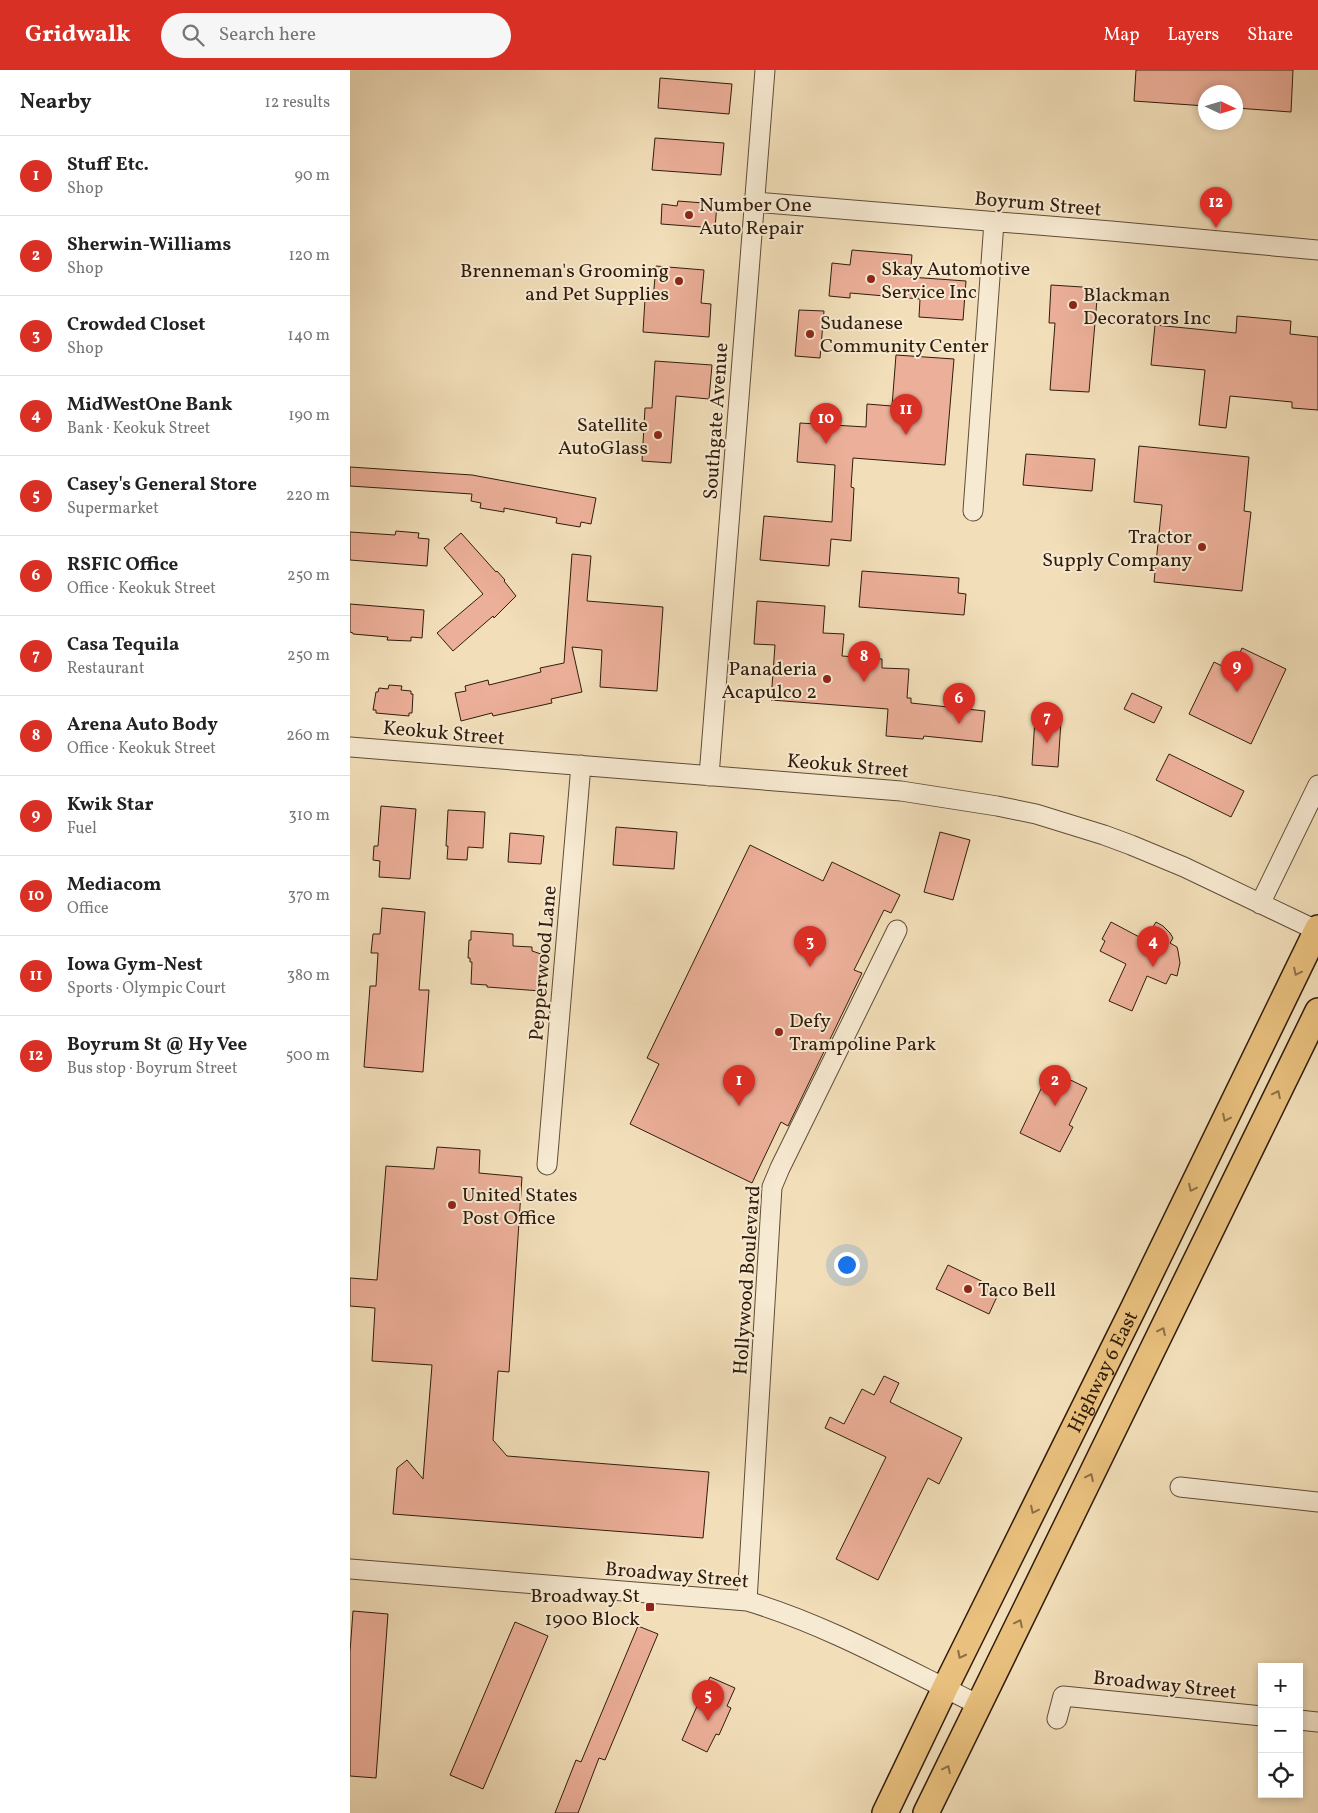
<!DOCTYPE html>
<meta charset="utf-8">
<style>
body{margin:0;font-family:Vollkorn,serif;background:#f6f6f6;color:#222}
.controls{position:absolute;right:15px;bottom:15px;display:grid;overflow:hidden;border-radius:0px;box-shadow:0 2px 8px #0003}
.controls button{width:45px;height:45px;display:grid;place-items:center;padding:0;border:0;border-bottom:1px solid #e0e0e0;background:#fff;color:#222;font:25px sans-serif}
.compass{position:absolute;left:848px;top:15px;width:45px;height:45px;border-radius:50%;background:#fff;box-shadow:0 2px 8px #0003;rotate:94deg}
.you{position:absolute;left:496px;top:1194px;width:18px;height:18px;margin:-12px;border:4px solid #fff;border-radius:50%;background:#1a73e8;box-shadow:0 0 0 8px #1a73e833}
.badge{display:grid;place-items:center;width:32px;height:32px;border-radius:50%;background:#d93025;color:#fff;font-size:16px;font-weight:700}
.pin{position:absolute;translate:-50% -41px;filter:drop-shadow(0 1px 2px #0008)}
.pin::after{content:'';position:absolute;top:26px;width:18px;height:15px;background:inherit;clip-path:polygon(0 0,100% 0,50% 100%)}
.list{margin:0;padding:0;list-style:none}
h2{display:flex;justify-content:space-between;align-items:center;height:65px;margin:0;padding:0 20px;font-size:21px}
h2 small{font-size:16px;font-weight:400;color:#767676}
.list li{display:grid;grid-template-columns:32px 1fr auto;gap:15px;align-items:center;box-sizing:border-box;height:80px;padding:0 20px;border-top:1px solid #e0e0e0}
.list b{display:block;font-size:19px;white-space:nowrap}
.list p{margin:0;font-size:16px;white-space:nowrap;color:#767676}
.list em{font-size:16px;font-style:normal;color:#767676}
.icon{flex:none;width:28px;height:28px;fill:none;stroke:currentColor;stroke-width:2;stroke-linecap:round;stroke-linejoin:round}
.map{position:relative;flex:none;width:968px;height:1743px;overflow:hidden}
header{display:flex;align-items:center;gap:30px;box-sizing:border-box;height:70px;padding:0 25px;background:#d93025;color:#fff}
header strong{font-size:24px}
nav{display:flex;gap:28px;margin-inline-start:auto;font-size:18px}
.search{width:350px;height:45px;background:#f6f6f6;display:flex;align-items:center;gap:12px;box-sizing:border-box;padding:0 18px;border-radius:28px;color:#767676;font-size:19px}
main{display:flex}
aside{flex:1;background:#fff}
.map>svg:first-child{display:block}
</style>
<header>
<strong>Gridwalk</strong>
<div class="search"><svg class="icon" aria-label="search" viewBox="0 0 24 24"><circle cx="10" cy="10" r="6"/><path d="M15 15l6 6"/></svg>Search here</div>
<nav><a>Map</a><a>Layers</a><a>Share</a></nav>
</header>
<main>
<aside>
<h2>Nearby<small>12 results</small></h2>
<ul class="list">
<li><span class="badge">1</span><div><b>Stuff Etc.</b><p>Shop</p></div><em>90 m</em></li>
<li><span class="badge">2</span><div><b>Sherwin-Williams</b><p>Shop</p></div><em>120 m</em></li>
<li><span class="badge">3</span><div><b>Crowded Closet</b><p>Shop</p></div><em>140 m</em></li>
<li><span class="badge">4</span><div><b>MidWestOne Bank</b><p>Bank · Keokuk Street</p></div><em>190 m</em></li>
<li><span class="badge">5</span><div><b>Casey's General Store</b><p>Supermarket</p></div><em>220 m</em></li>
<li><span class="badge">6</span><div><b>RSFIC Office</b><p>Office · Keokuk Street</p></div><em>250 m</em></li>
<li><span class="badge">7</span><div><b>Casa Tequila</b><p>Restaurant</p></div><em>250 m</em></li>
<li><span class="badge">8</span><div><b>Arena Auto Body</b><p>Office · Keokuk Street</p></div><em>260 m</em></li>
<li><span class="badge">9</span><div><b>Kwik Star</b><p>Fuel</p></div><em>310 m</em></li>
<li><span class="badge">10</span><div><b>Mediacom</b><p>Office</p></div><em>370 m</em></li>
<li><span class="badge">11</span><div><b>Iowa Gym-Nest</b><p>Sports · Olympic Court</p></div><em>380 m</em></li>
<li><span class="badge">12</span><div><b>Boyrum St @ Hy Vee</b><p>Bus stop · Boyrum Street</p></div><em>500 m</em></li>
</ul>
</aside>
<div class="map">
<svg width="968" height="1743" viewBox="0 0 968 1743">
<rect width="100%" height="100%" fill="#f2dfba"/>
<filter id="stains"><feTurbulence type="fractalNoise" baseFrequency=".004" numOctaves="4"/><feColorMatrix values="0 0 0 0 .2 0 0 0 0 .09 0 0 0 0 .02 0 0 0 .5 -.17"/></filter>
<radialGradient id="worn" r=".72"><stop offset=".6" stop-color="#630" stop-opacity="0"/><stop offset="1" stop-color="#630" stop-opacity=".3"/></radialGradient>
<!-- building -->
<path fill="#ecaf99" stroke="#301c0c" d="M786,0H943L941,42L886,38V22H856V36L784,31Z
M310,8L382,14L379,44L308,38Z
M305,68L374,73L371,105L302,100Z
M328,131L367,134L365,158L311,154L312,134L327,136Z
M502,180L562,185L560,207L616,211L613,250L569,247L570,229L500,223V228L479,226L482,193L500,195Z
M306,196L354,200L351,233L361,234L359,267L293,262L295,229L303,230Z
M701,215L748,218L739,322L700,320L705,253H699Z
M449,240L474,241L470,288L445,286Z
M887,246L941,251L940,264L968,267V340L942,338V332L880,326L876,358L849,355L855,300L801,295L805,255L886,263Z
M546,285L604,289L595,395L503,388L501,417L504,418L501,471L481,469L479,496L410,490L414,446L482,452L485,395L447,392L450,353L516,357L517,334L542,336Z
M305,291L362,295L359,329L326,326L321,393L292,391L295,338H302Z
M789,376L899,387L894,441L901,442L892,521L804,512L812,435L784,432Z
M676,384L745,389L742,421L673,415Z
M0,397L122,405L246,428L241,454L231,452L230,457L206,453L207,448L154,438V442L130,438L131,433L121,431L122,424L0,416Z
M46,461L69,463L68,468L79,469L77,496L0,490V462L45,465Z
M111,463L146,502L147,501L155,510L154,511L166,526L144,548L143,546L103,581L87,563L133,524L94,478Z
M222,484L241,486L237,531L313,537L307,621L250,617L252,580L222,577L232,622L201,629L202,633L143,646L142,643L111,651L105,623L116,621L115,616L138,610L139,615L191,602L190,598L214,593Z
M512,501L609,508L608,523L616,524L614,545L509,537Z
M407,531L475,536L473,563L494,564L492,586L532,589V598L559,599L557,628H561V633L635,641L632,672L574,666L573,669L536,666L538,639L421,630L425,575L404,574Z
M0,534L74,540L72,568L61,567V571L37,570L38,567L3,564V563L0,562Z
M892,578L936,599L901,674L839,644L864,592L882,601Z
M39,615L52,616L51,620L61,621V624H63L62,643H59V646L26,643V640H23L26,622H28L29,618L38,619Z
M782,623L812,637L804,653L774,639Z
M685,649L711,651L708,697L682,695Z
M819,684L894,721L881,747L806,710Z
M31,736L66,739L60,809L29,807L30,791L23,790L24,776H28Z
M98,740L135,742L133,778L118,777L117,790L97,789L98,776H96Z
M266,757L327,762L324,799L263,795Z
M590,762L620,770L603,830L574,822Z
M160,763L194,766L191,794L158,792Z
M400,775L473,811L482,792L550,825L541,843L534,840L504,900L512,903L438,1056L431,1052L402,1113L280,1054L309,994L297,988Z
M32,838L75,842L69,920H79L73,1002L14,997L20,916H26L28,883H21L23,864H30Z
M761,852L795,870L806,852L813,856L820,863L823,868L820,873L827,877L828,881L830,893L827,906L821,904L816,914L797,906L782,941L759,931L776,894L750,881L755,871L752,869Z
M121,861L163,864V876L182,877V881L191,884V890H194L191,921L137,917V915L121,914L122,892H120V888H118L119,870H121Z
M700,1000L737,1018L719,1055L723,1057L710,1082L670,1063Z
M87,1077L130,1080L129,1103L172,1107L159,1302L148,1301L143,1370L157,1386L359,1402L353,1468L43,1444L47,1398L57,1390L73,1409L82,1295L22,1291L25,1238L0,1236V1208L27,1210L36,1096L84,1099Z
M598,1195L650,1220L639,1244L586,1219Z
M534,1306L549,1313L540,1332L612,1368L589,1414L578,1408L528,1510L486,1489L536,1387L475,1358L480,1347L494,1354L512,1319L524,1325Z
M3,1541L38,1544L26,1708L0,1706V1582Z
M165,1552L198,1566L133,1719L100,1705Z
M288,1556L308,1564L255,1690L249,1688L228,1743H205L226,1690L231,1692Z
M360,1607L385,1618L377,1636L381,1638L369,1665L366,1664L357,1682L332,1670Z"/>
<g fill="none" stroke-linecap="round" stroke-linejoin="round">
<!-- minor casing -->
<g stroke="#604d38" stroke-width="21">
<path id="minor" d="M404,132L761,161L968,180
M623,441L644,152
M0,677L551,721L647,736L686,744L754,765L781,775L834,797L968,861
M359,706L415,0
M910,834L968,715
M197,1095L231,695
M830,1417L968,1432
M0,1499L397,1531C478,1555 553,1598 629,1635
M397,1531L422,1117L430,1098L547,860
M707,1649L713,1626L912,1646
M949,1650L968,1652"/>
</g>
<!-- major casing -->
<g stroke="#301c0c" stroke-width="28">
<g id="major">
<path id="s1" d="M535,1743L595,1618L783,1239L968,858"/>
<path d="M576,1743L968,941"/>
</g>
</g>
<!-- minor -->
<use href="#minor" stroke="#f7ead2" stroke-width="19"/>
<!-- major -->
<use href="#major" stroke="#e9c07d" stroke-width="25"/>
</g>
<!-- one-way arrows -->
<defs><path id="oneway-chevron" d="M-2-3.5L2.5 0L-2 3.5" fill="none" stroke-width="1.6" stroke-linecap="round" stroke-linejoin="round" transform="scale(1.25)"/></defs>
<g stroke="#8c6e44">
<use href="#oneway-chevron" transform="translate(947 902) rotate(116)"/>
<use href="#oneway-chevron" transform="translate(927 1024) rotate(-64)"/>
<use href="#oneway-chevron" transform="translate(876 1048) rotate(116)"/>
<use href="#oneway-chevron" transform="translate(842 1118) rotate(116)"/>
<use href="#oneway-chevron" transform="translate(812 1261) rotate(-64)"/>
<use href="#oneway-chevron" transform="translate(740 1407) rotate(-64)"/>
<use href="#oneway-chevron" transform="translate(684 1440) rotate(116)"/>
<use href="#oneway-chevron" transform="translate(669 1553) rotate(-64)"/>
<use href="#oneway-chevron" transform="translate(611 1585) rotate(117)"/>
<use href="#oneway-chevron" transform="translate(597 1699) rotate(-64)"/>
</g>
<!-- markers -->
<g fill="#8f2418" stroke="#f7ead2" stroke-width="2">
<circle cx="339" cy="145" r="5"/>
<circle cx="521" cy="209" r="5"/>
<circle cx="329" cy="211" r="5"/>
<circle cx="723" cy="235" r="5"/>
<circle cx="460" cy="264" r="5"/>
<circle cx="308" cy="365" r="5"/>
<circle cx="852" cy="477" r="5"/>
<circle cx="477" cy="609" r="5"/>
<circle cx="429" cy="962" r="5"/>
<circle cx="102" cy="1135" r="5"/>
<circle cx="618" cy="1219" r="5"/>
<rect x="295" y="1532" width="10" height="10" rx="2.5"/>
</g>
<g text-anchor="middle" stroke-width="4" stroke-linejoin="round" paint-order="stroke">
<!-- street labels -->
<g font-size="20" fill="#301c0c" stroke="#f7ead2">
<text transform="translate(688 133) rotate(5)" y="7">Boyrum Street</text>
<text transform="translate(365 351) rotate(-86)" y="7">Southgate Avenue</text>
<text transform="translate(94 662) rotate(5)" y="7">Keokuk Street</text>
<text transform="translate(498 695) rotate(5)" y="7">Keokuk Street</text>
<text transform="translate(192 893) rotate(-85)" y="7">Pepperwood Lane</text>
<text transform="translate(396 1210) rotate(-86)" y="7">Hollywood Boulevard</text>
<text dy="7" stroke="none"><textPath href="#s1" startOffset="492">Highway 6 East</textPath></text>
<text transform="translate(327 1504) rotate(5)" y="7">Broadway Street</text>
<text transform="translate(815 1614) rotate(6)" y="7">Broadway Street</text>
</g>
<!-- poi labels -->
<g font-size="20" fill="#301c0c" stroke="#f7ead2" text-anchor="start">
<text x="349" y="141">Number One<tspan x="349" dy="23">Auto Repair</tspan></text>
<text x="531" y="205">Skay Automotive<tspan x="531" dy="23">Service Inc</tspan></text>
<text x="319" y="207" text-anchor="end">Brenneman's Grooming<tspan x="319" dy="23">and Pet Supplies</tspan></text>
<text x="733" y="231">Blackman<tspan x="733" dy="23">Decorators Inc</tspan></text>
<text x="470" y="259">Sudanese<tspan x="470" dy="23">Community Center</tspan></text>
<text x="298" y="361" text-anchor="end">Satellite<tspan x="298" dy="23">AutoGlass</tspan></text>
<text x="842" y="473" text-anchor="end">Tractor<tspan x="842" dy="23">Supply Company</tspan></text>
<text x="467" y="605" text-anchor="end">Panaderia<tspan x="467" dy="23">Acapulco 2</tspan></text>
<text x="439" y="957">Defy<tspan x="439" dy="23">Trampoline Park</tspan></text>
<text x="112" y="1131">United States<tspan x="112" dy="23">Post Office</tspan></text>
<text x="628" y="1226">Taco Bell</text>
<text x="290" y="1532" text-anchor="end">Broadway St<tspan x="290" dy="23">1900 Block</tspan></text>
</g>
</g>
<rect width="100%" height="100%" filter="url(#stains)"/>
<rect width="100%" height="100%" fill="url(#worn)"/>
</svg>
<div class="controls">
<button>+</button>
<button>−</button>
<button><svg class="icon" aria-label="locate" viewBox="0 0 24 24"><circle cx="12" cy="12" r="6"/><path d="M12 2v4M12 18v4M2 12h4M18 12h4"/></svg></button>
</div>
<svg class="compass" viewBox="-18 -18 36 36"><path d="M0-13l5 13h-10z" fill="#e53935"/><path d="M0 13l5-13h-10z" fill="#767676"/></svg>
<div class="you"></div>
<div class="pin badge" style="left:389px;top:1036px">1</div>
<div class="pin badge" style="left:705px;top:1036px">2</div>
<div class="pin badge" style="left:460px;top:897px">3</div>
<div class="pin badge" style="left:803px;top:897px">4</div>
<div class="pin badge" style="left:358px;top:1651px">5</div>
<div class="pin badge" style="left:609px;top:654px">6</div>
<div class="pin badge" style="left:697px;top:673px">7</div>
<div class="pin badge" style="left:514px;top:612px">8</div>
<div class="pin badge" style="left:887px;top:622px">9</div>
<div class="pin badge" style="left:476px;top:374px">10</div>
<div class="pin badge" style="left:556px;top:365px">11</div>
<div class="pin badge" style="left:866px;top:158px">12</div>
</div>
</main>
